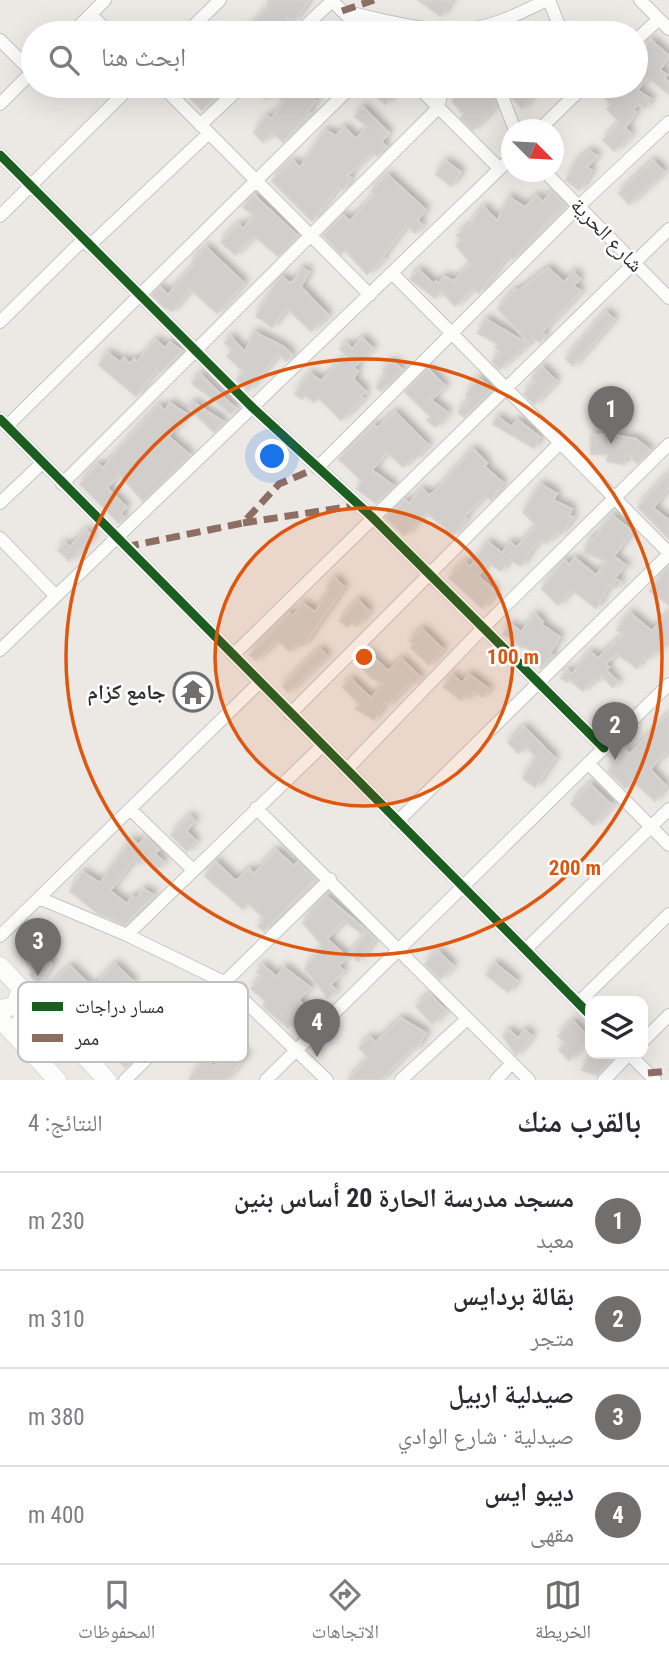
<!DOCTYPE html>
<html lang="ar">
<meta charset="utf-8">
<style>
body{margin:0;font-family:"Roboto Condensed","Noto Naskh Arabic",sans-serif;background:#f2f2f3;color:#2b2b33;direction:rtl}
.controls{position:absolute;right:21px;bottom:21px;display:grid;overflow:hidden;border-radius:14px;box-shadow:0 7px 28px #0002}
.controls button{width:63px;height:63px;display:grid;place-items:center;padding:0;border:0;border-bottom:2px solid #e1e1e2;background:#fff;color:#2b2b33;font:35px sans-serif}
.compass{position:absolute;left:501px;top:119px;width:63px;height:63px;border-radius:50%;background:#fff;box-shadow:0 7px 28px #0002;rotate:114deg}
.you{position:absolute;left:273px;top:457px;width:24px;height:24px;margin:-18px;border:5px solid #fff;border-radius:50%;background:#1a73e8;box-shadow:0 0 0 10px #1a73e833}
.badge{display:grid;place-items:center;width:46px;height:46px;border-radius:50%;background:#706f6e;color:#fff;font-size:23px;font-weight:700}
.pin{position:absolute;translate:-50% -58px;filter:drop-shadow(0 2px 4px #0008)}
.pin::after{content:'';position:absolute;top:37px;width:24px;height:21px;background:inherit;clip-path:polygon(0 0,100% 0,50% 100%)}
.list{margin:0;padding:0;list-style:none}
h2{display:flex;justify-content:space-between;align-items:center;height:91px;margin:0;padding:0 28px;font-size:30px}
h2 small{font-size:23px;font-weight:400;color:#7c7c81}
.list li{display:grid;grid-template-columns:46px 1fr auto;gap:21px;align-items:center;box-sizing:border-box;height:98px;padding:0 28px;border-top:2px solid #e1e1e2}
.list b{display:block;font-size:26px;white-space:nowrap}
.list p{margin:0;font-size:23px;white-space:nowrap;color:#7c7c81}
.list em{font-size:23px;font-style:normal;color:#7c7c81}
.icon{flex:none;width:38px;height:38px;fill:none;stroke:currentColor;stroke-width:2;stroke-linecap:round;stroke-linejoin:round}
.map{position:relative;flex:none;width:669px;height:1080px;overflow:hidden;direction:ltr}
.search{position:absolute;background:#fff;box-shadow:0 7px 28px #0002;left:21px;right:21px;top:21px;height:77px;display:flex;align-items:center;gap:18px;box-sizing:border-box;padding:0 24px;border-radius:38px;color:#7c7c81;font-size:26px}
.sheet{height:483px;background:#fff}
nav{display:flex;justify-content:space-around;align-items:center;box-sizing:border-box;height:98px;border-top:2px solid #e1e1e2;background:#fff;font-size:19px;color:#7c7c81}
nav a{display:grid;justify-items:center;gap:4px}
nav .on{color:#706f6e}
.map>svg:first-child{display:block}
</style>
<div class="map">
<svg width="669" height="1080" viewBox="0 0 669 1080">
<defs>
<filter id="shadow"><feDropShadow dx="3.5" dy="-3.5" stdDeviation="3.5" flood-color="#0004"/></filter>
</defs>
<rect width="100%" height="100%" fill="#ece8e4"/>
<!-- building -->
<path fill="#d1cecb" stroke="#d7d4d0" stroke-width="2" filter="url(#shadow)" d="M270,0H309L294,21L288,17L275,33H246L268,7L266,5Z
M418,0H452L441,16Z
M651,40L669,56L660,70L667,75L664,78L669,82V94L648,78L637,90L651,99L645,109L638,104L633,110L636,112L625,128L631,134L614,151L603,140L620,122L607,109L611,105L605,98L612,90L608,86H636V72L643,65L638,55Z
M178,86H226L202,110Z
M254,86H299L316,101L308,111L310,113L283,142L272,133L263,142L254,133L267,116L271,119L284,102L274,92L266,99Z
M365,86H389L395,91L385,104Z
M466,86H480L493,97L496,105L473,130L461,118L464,114L452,101Z
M507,86H523L533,96L522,108L512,98Z
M363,107L389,133L381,142L387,147L377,156L372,152L347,176L351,178L343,190L339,186L312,221L272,181L293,161L300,168L325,130L336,136L344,127L356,139L367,127L355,117Z
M590,151L597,156L587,167L592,171L579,190L566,180L577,161Z
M446,161L461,172L451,186L436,174Z
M653,161L664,172L629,204L619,193Z
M388,175L426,210L417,220L422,225L415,233L406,226L383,256L384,258L367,274L345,250L341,254L323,235L343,215L350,221L375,195L371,192Z
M552,191L564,204L513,259L508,255L479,293L473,288L455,306L441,291L435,298L410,279L419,270L434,284L436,281L439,284L444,276L454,281L471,264L456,245L462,241L457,235L474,222L472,220L484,207L497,221L509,197L525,207L537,196L543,202Z
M254,195L298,236L278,256L254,236L235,255L221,242L239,224L243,229L254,216L243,207Z
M206,247L244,283L217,313L190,289L172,311L164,307L152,295L160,287L168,295L195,264L192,262Z
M302,268L309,272L301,286L303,289L328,315L311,331L287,308L272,327L256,316L278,280L282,277L290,283L294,281Z
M548,268L564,282L574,272L580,279L573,286L581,291L542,332L545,335L540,342L532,337L528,343L498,309L515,289L518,291Z
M606,312L614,319L573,366L566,359Z
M486,319L528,344L499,369L492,361L501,353L495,347L498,344L478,333Z
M254,332L283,346L292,355L286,361L278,354L248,390L237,379L244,372L227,356L233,351L225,343L231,337L245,352Z
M362,338L373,348L353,368L358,371L353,379L366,392L360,397L363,399L341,420L318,397L314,402L305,395L302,399L295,394L310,373L321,381L347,356L340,349L347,343L352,349Z
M156,340L165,348L170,342L182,351L160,373L156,370L136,396L99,365L108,353L120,362L124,358L130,364L134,359L137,362Z
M392,361L403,370L381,391L376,387L387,374L383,370Z
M542,367L556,381L534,404L524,394L536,381L532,378Z
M428,369L445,386L431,400L448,413L435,427L427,420L431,417L405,392Z
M200,374L236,409L231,414L192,383Z
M478,378L493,389L464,417L458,412L471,399L466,395Z
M193,402L224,422L214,432L189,408Z
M170,403L188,415L168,436L190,455L143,501L119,474L107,488L126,507L120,514L124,518L119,523L80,484L98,464L103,468L159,405L165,411Z
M395,412L428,445L415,459L412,457L403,467L387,452L372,470L394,486L376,503L357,489L362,481L339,459L374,425L377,428Z
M498,417L511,427L518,420L540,437L534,448L493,424Z
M608,434L636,439L650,450L637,463L626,453L624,464L607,461L608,454H591V436Z
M473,449L487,463L484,466L503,483L491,500L485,495L464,517L466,519L453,535L426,512L404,535L386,518L405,500L409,504L422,489L429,495L436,491Z
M669,473V487L653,508L669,520V539L638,507Z
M541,484L557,494L553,500L572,509L569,515L573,517L561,534L558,531L546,543L542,539L534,546L521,566L509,559L501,571L488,562L478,576L496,592L482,608L449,578L465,562L470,567L488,542L502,553L510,542L516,547L523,541L537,526L523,512Z
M612,515L632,531L614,556L628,567H623L615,578L621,582L616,588L610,584L596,608L572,590L558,605L542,589L564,560L569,565L575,558L596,575L607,561L584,553L590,538L593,540Z
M86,530L93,537L69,561L58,550L65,543L70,547Z
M669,566V605L650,591Z
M335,578L344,587L303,646L298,642L290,651L277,640L256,660L250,655L289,613L293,616L303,603L315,612L329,590L327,587Z
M358,600L369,611L356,626L351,623L347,627L340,621Z
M669,612V638L655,654L653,652L646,660L643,657L637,668L617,654L605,664L609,667L606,670L618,682L613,687L602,676L597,682L593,679L583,691L569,679L567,682L561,678L567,670L572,674L590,652L598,658L624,635L617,630L630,613L652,631Z
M535,614L543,622L541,624L560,637L550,653L553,656L541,668L536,662L539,659L525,646L523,648L503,634L511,624L521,632Z
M422,629L443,649L429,665L411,648L414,644L410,641Z
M320,649L327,656L288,692L283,686Z
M367,651L388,671L402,659L420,677L413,684L410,682L388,705L385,702L374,720L356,709L359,704L343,687L351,679L371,698L384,684L371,678L357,662Z
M469,674L489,689L483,697L474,691L469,698L465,695L461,700L444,687L453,675L462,683Z
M669,714V756L665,753L650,769L666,786L655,801L632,780L626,788L608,771L625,750L630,754Z
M524,727L555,758L535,787L523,778L536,757L526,746L518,753L508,742Z
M590,784L612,805L593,825L571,804Z
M190,816L195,821L186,831L196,841L187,851L171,835Z
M146,837L159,849L155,854L164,862L157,869L145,857L139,864L134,860L110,891L127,904L132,896L137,899L143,889L154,895L125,925L97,913L70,891L83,872L100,883L132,839L139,845Z
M276,850L294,866L298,862L315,879L264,931L258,926L265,919L248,903L243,909L205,876L215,861L236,881L249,869L254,874Z
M326,896L366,930L362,934L344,920L327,939L347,957L338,966L344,971L330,985L336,990L328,998L305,969L323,946L303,923L312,915L309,912Z
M368,932L375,939L358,961L350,954Z
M438,951L453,966L440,979L425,964Z
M35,952L52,964L39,985L30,975L33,971L25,961Z
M495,963L517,981L508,992L486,975Z
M115,964L134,982L110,1007L133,1026L141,1017L144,1019L156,1005L174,1020L125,1067L77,1016L87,1006L82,1000L84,998L68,983L56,996L48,988L70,966L93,988Z
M263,965L277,977L284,967L311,988L298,1000L306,1007L297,1018L304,1024L298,1030L291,1024L288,1028L263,1006L266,1001L251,989L262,976L257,972Z
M430,994L446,1011L432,1024L416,1006Z
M401,1018L426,1033L416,1049L412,1047L381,1080H348L369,1058L359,1048L370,1037L376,1042Z
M573,1021L590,1039L569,1060L559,1050L565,1043L558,1036Z
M198,1024L216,1042L203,1057L214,1067L224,1056L220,1052L230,1040L247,1056L225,1080H189L200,1065L185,1052L197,1040L189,1033Z
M509,1030L518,1038L525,1030L532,1036L516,1055L503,1036Z
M591,1054H606L611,1060L597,1075L582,1070Z"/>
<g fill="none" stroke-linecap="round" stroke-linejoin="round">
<!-- street casing -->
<g stroke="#c5c4c5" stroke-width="14">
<path id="street" d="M331,0L365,33
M549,0L562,33
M640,0L669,29
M342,11C381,19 425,33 466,29C494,27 522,12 547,0
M91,15L110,33
M72,33L105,0
M186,33L220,0
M298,33L332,1
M0,40L32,72
M636,40L659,19
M162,86L370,295
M417,86L499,168
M498,86L515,130
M0,104L33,71
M200,125L242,86
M539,130L584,86
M0,155L253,408L372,517L604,748
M545,172L669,298
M0,216L131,86
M89,246L208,134
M393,274L669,553
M0,322L83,240
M0,419L590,1015
M7,426L352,86
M317,468L579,206L669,122
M62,484L438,108L443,86
M0,503L42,463
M0,538L55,595
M0,650L512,157
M233,655L669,229
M290,714L559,444
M588,763L669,845
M346,770L483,628L669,444
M256,808L529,1080
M130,809L193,870
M397,822L669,554
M39,898L127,935L226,983L327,1080
M127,935L322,746
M0,936L260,682
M525,950L669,809
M578,1003L669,914
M643,1041L669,1015
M629,1054L655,1080
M125,1080L330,879
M266,1080L669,684
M401,1080L467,1019
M496,1080L512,1063
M604,1080L629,1054"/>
</g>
<!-- secondary casing -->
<g stroke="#c5c4c5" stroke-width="19">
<path id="secondary" d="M0,966L107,1080
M0,1009L15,1006L21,989
M0,1019L57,1080
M18,1038L21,1021L43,1010"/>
</g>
<!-- street -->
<use href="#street" stroke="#fcfcfb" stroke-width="12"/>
<!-- secondary -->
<use href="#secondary" stroke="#fcfcfb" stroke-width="18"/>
<!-- quiet -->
<path stroke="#8d6e63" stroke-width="7" stroke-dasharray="14 7" stroke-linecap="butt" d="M342,11L374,0
M243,523L359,505
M125,547L243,523L279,484L317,468
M648,1073L669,1071"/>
<!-- cycleway casing -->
<g stroke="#fff" stroke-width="13">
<path id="cycleway" d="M0,155L253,408L372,517L604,748
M0,419L590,1015"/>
</g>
<!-- cycleway -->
<use href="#cycleway" stroke="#1b5e20" stroke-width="9"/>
</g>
<!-- distance rings -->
<circle cx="364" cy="657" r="149" fill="#df570e" fill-opacity=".12"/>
<g fill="none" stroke="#df570e" stroke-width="3.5">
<circle cx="364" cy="657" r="149"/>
<circle cx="364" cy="657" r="298"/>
</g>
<!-- icons -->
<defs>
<g id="temple-ring" transform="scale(2.0125)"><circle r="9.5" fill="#fff" stroke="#706f6e" stroke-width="1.5"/><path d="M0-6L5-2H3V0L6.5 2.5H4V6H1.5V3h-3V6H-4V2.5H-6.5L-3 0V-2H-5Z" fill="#706f6e"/></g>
</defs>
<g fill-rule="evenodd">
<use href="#temple-ring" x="193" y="692"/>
</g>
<g text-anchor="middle" stroke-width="5" stroke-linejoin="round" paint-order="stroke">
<!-- street labels -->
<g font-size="21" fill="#2e2e2e" stroke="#fff">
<text transform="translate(607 235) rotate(46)" y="7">شارع الحرية</text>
</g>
<!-- poi labels -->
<g font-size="21" font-weight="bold" fill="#2e2e2e" stroke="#fff" text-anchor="end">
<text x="166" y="699">جامع كزام</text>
</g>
</g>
<!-- legend -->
<rect x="18" y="982" width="230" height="80" rx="10" fill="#fff" stroke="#c0c0c0" stroke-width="2"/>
<rect x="32" y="1002" width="31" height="9" fill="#1b5e20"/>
<rect x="32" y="1034" width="31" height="8" fill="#8d6e63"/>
<g font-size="19" fill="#2e2e2e">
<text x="75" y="1013">مسار دراجات</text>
<text x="75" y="1045">ممر</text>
</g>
<circle cx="364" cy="657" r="10" fill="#df570e" stroke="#fff" stroke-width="3.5"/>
<g font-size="21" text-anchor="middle" font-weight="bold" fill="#df570e" stroke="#fff" stroke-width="5" stroke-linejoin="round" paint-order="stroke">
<text x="513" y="664">100 m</text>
<text x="575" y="875">200 m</text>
</g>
</svg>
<div class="controls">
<button><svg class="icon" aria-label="layers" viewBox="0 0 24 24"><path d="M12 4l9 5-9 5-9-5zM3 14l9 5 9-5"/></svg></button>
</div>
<svg class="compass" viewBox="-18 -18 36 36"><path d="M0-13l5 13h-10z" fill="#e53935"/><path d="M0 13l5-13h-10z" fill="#7c7c81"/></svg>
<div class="you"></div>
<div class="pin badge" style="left:611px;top:444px">1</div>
<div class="pin badge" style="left:615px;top:760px">2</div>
<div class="pin badge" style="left:38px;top:976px">3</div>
<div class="pin badge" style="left:317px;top:1057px">4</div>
<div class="search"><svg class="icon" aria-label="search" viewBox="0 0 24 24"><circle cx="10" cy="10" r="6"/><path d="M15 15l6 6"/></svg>ابحث هنا</div>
</div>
<section class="sheet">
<h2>بالقرب منك<small>النتائج: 4</small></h2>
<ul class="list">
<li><span class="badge">1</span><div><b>مسجد مدرسة الحارة 20 أساس بنين</b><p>معبد</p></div><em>230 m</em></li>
<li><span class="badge">2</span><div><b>بقالة بردايس</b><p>متجر</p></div><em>310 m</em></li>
<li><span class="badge">3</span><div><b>صيدلية اربيل</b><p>صيدلية · شارع الوادي</p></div><em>380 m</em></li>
<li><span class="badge">4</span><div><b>ديبو ايس</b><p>مقهى</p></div><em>400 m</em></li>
</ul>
</section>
<nav>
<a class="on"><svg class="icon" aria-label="map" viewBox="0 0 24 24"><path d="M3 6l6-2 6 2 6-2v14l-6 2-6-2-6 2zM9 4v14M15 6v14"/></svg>الخريطة</a>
<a><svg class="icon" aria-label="directions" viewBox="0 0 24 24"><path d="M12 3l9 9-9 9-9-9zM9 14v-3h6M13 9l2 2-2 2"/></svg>الاتجاهات</a>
<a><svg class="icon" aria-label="saved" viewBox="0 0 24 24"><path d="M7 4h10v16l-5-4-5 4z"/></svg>المحفوظات</a>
</nav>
